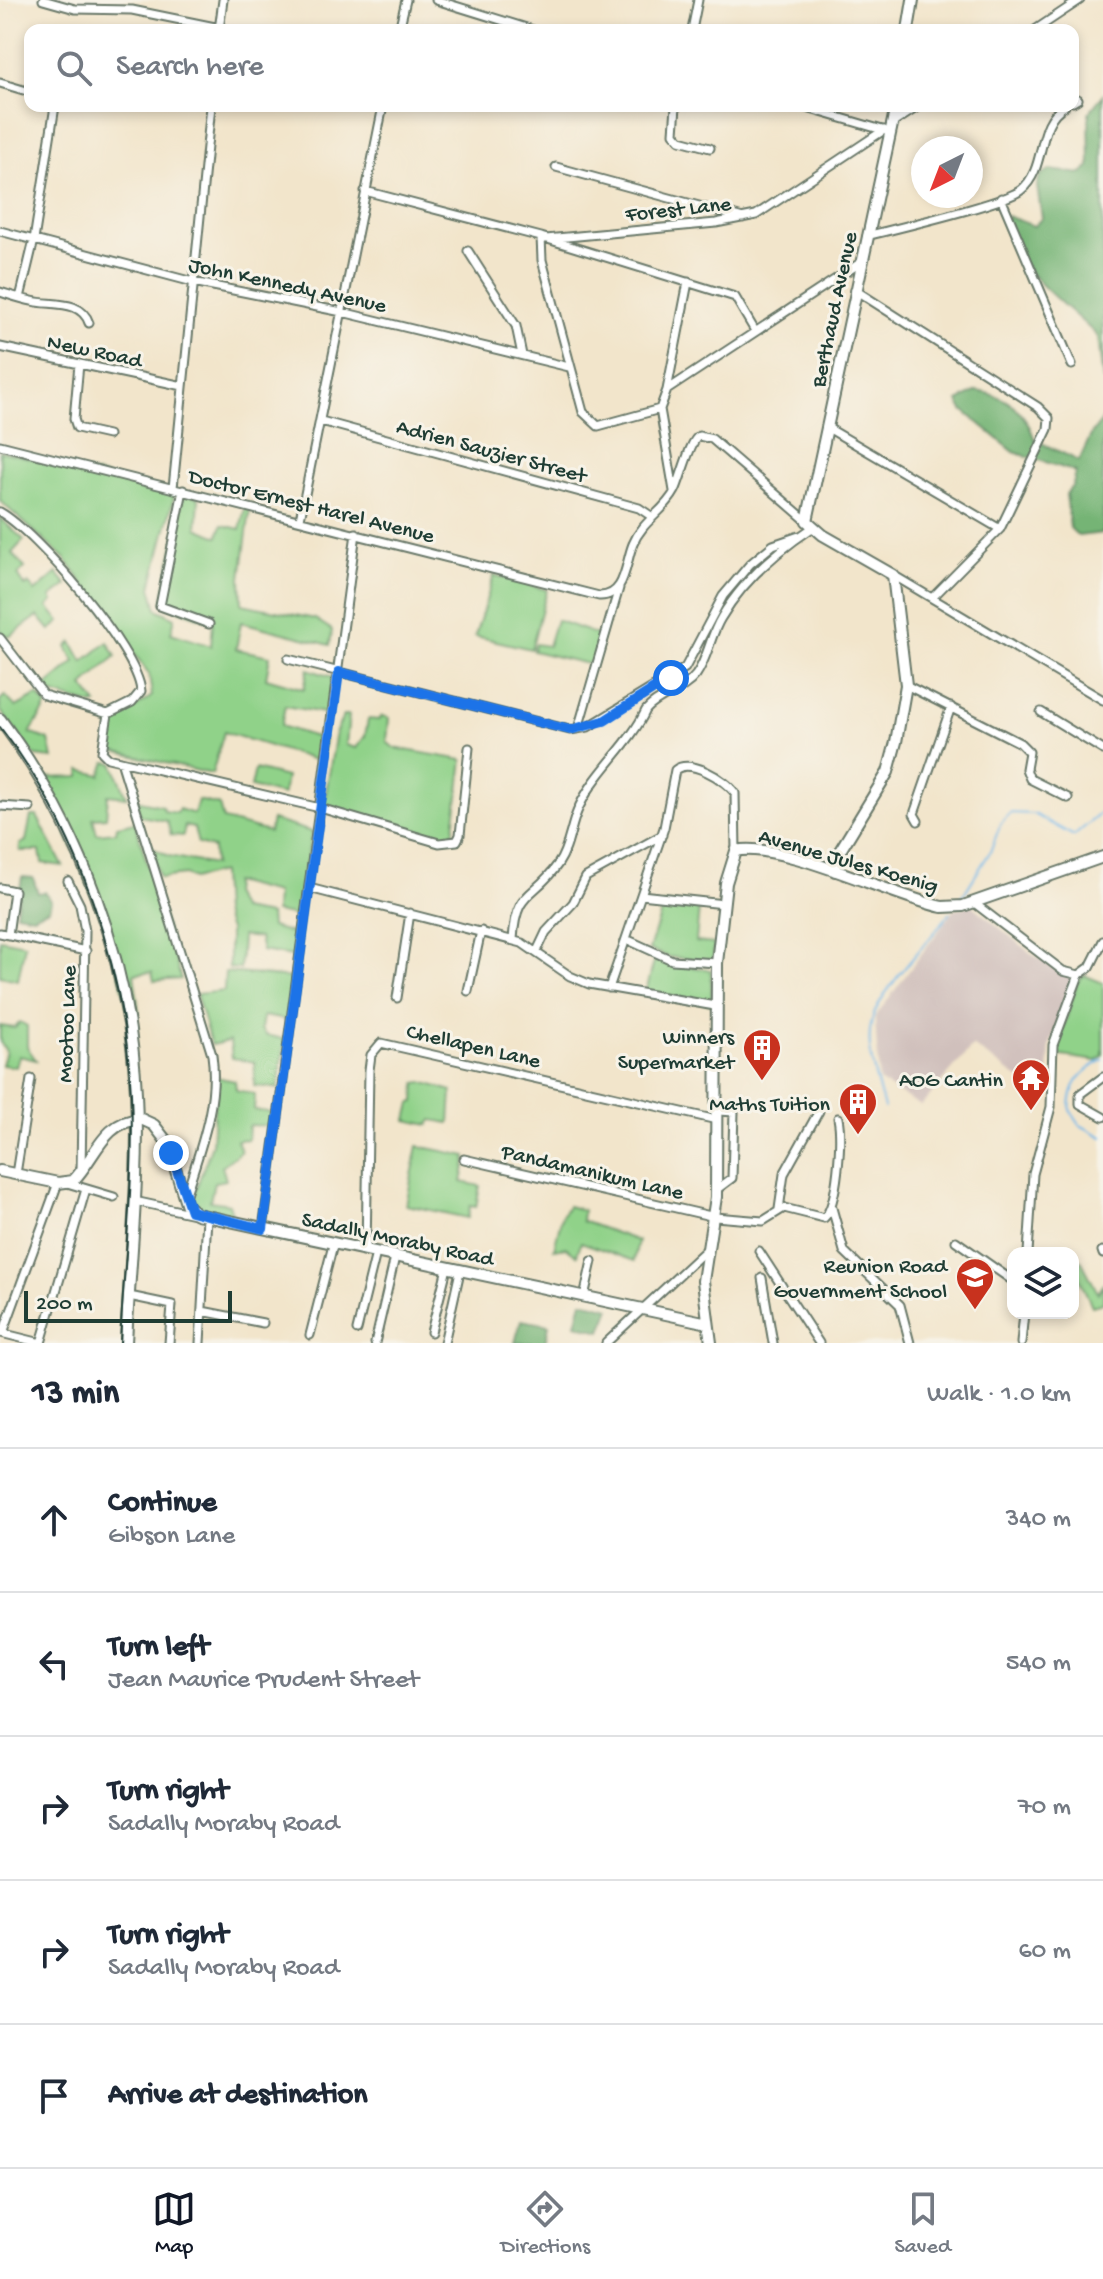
<!DOCTYPE html>
<meta charset="utf-8">
<style>
body{margin:0;font-family:"Gochi Hand",sans-serif;background:#f6f6f7;color:#1f2937}
.controls{position:absolute;right:24px;bottom:24px;display:grid;overflow:hidden;border-radius:16px;box-shadow:0 4px 12px #0003}
.controls button{width:72px;height:72px;display:grid;place-items:center;padding:0;border:0;border-bottom:2px solid #e0e1e3;background:#fff;color:#1f2937;font:40px sans-serif}
.compass{position:absolute;left:911px;top:136px;width:72px;height:72px;border-radius:50%;background:#fff;box-shadow:0 4px 12px #0003;rotate:222deg}
.scale{position:absolute;left:24px;bottom:20px;width:208px;box-sizing:border-box;padding-left:8px;border:4px solid #1f3d34;border-top:0;font-size:22px;line-height:28px;white-space:nowrap;color:#1f3d34;-webkit-text-stroke:6px #f7f3e8;paint-order:stroke}
.stop{position:absolute;width:24px;height:24px;margin:-18px;border:6px solid #1a73e8;border-radius:50%;background:#fff}
.stop.end{background:#1a73e8;border-color:#fff;box-shadow:0 2px 8px #0008}
.list{margin:0;padding:0;list-style:none}
h2{display:flex;justify-content:space-between;align-items:center;height:104px;margin:0;padding:0 32px;font-size:34px}
h2 small{font-size:26px;font-weight:400;color:#747a83}
.list li{display:grid;grid-template-columns:52px 1fr auto;gap:24px;align-items:center;box-sizing:border-box;height:144px;padding:0 32px;border-top:2px solid #e0e1e3}
.list b{display:block;font-size:30px;white-space:nowrap}
.list p{margin:0;font-size:26px;white-space:nowrap;color:#747a83}
.list em{font-size:26px;font-style:normal;color:#747a83}
.icon{flex:none;width:44px;height:44px;fill:none;stroke:currentColor;stroke-width:2;stroke-linecap:round;stroke-linejoin:round}
.map{position:relative;flex:none;width:1103px;height:1343px;overflow:hidden}
.search{position:absolute;background:#fff;box-shadow:0 4px 12px #0003;left:24px;right:24px;top:24px;height:88px;display:flex;align-items:center;gap:20px;box-sizing:border-box;padding:0 28px;border-radius:16px;color:#747a83;font-size:30px}
.sheet{height:824px;background:#fff}
nav{display:flex;justify-content:space-around;align-items:center;box-sizing:border-box;height:112px;border-top:2px solid #e0e1e3;background:#fff;font-size:22px;color:#747a83}
nav a{display:grid;justify-items:center;gap:4px}
nav .on{color:#111827}
.map>svg:first-child{display:block}
</style>
<div class="map">
<svg width="1103" height="1343" viewBox="0 0 1103 1343">
<rect width="100%" height="100%" fill="#f7f3e8"/>
<filter id="ink" filterUnits="userSpaceOnUse"><feTurbulence type="fractalNoise" baseFrequency=".0125" numOctaves="2"/><feDisplacementMap in="SourceGraphic" scale="16" xChannelSelector="R" yChannelSelector="G"/><feConvolveMatrix kernelMatrix="1 2 1 2 8 2 1 2 1" color-interpolation-filters="sRGB"/></filter>
<filter id="wash" filterUnits="userSpaceOnUse"><feTurbulence type="fractalNoise" baseFrequency=".006" numOctaves="4" result="noise"/><feDisplacementMap in="SourceGraphic" scale="32" xChannelSelector="R" yChannelSelector="G"/><feGaussianBlur stdDeviation="1.8" result="paint"/><feColorMatrix in="noise" values="0 0 0 0 0 0 0 0 0 0 0 0 0 0 0 0 0 1.4 0 .05"/><feComposite in="paint" operator="in"/></filter>
<g filter="url(#wash)">
<rect width="100%" height="100%" fill="#f2e5cb"/>
<!-- industrial -->
<path fill="#d0c0bc" d="M972,905L1033,955L1073,979L1050,1045L1046,1098L973,1046L921,1106L879,1081L875,1017L954,910Z"/>
<!-- green -->
<path fill="#90d289" stroke="#58885e" stroke-width="2" d="M0,451L175,493L151,587L157,609L175,618L171,633L211,646L213,622L162,604L184,493L199,498L197,528L218,537L222,525L240,529L245,508L250,510L241,578L242,604L315,619L332,630L330,645L241,622L236,649L270,656L266,678L304,689L308,669L332,677L329,714L285,706L281,726L325,740L321,762L224,732L212,774L109,750L114,723L152,696L149,674L65,559L0,501Z
M0,518L24,540L12,553L25,568L18,575L25,586L29,584L35,592L57,573L67,585L51,597L53,601L48,607L60,622L50,630L38,616L9,637L0,630Z
M494,575L547,590L531,649L475,636Z
M556,620L601,636L592,665L533,651L535,644L548,646Z
M72,642L83,662L108,642L116,656L83,686L97,704L93,705L49,693L45,687L75,662L67,647Z
M38,695L47,706L30,733L49,740L53,758L35,756L0,710V700L5,696L16,707Z
M344,715H349L346,745L356,748L365,736L368,719L379,720L382,716L389,718L387,742L394,748L463,760L453,835L442,837L324,805L336,731Z
M106,762L113,763L127,797L108,795L106,817L93,818L97,834L116,832L117,826L135,822L181,979L154,981L152,972L134,974L139,1013L129,1014L111,939L43,778L80,777V770L101,775Z
M255,769L286,777L283,795L251,787Z
M136,800L163,806L164,811L177,813L179,809L194,814L198,800L219,805L223,820L269,832L272,820L312,832L296,916L275,912L276,893L233,882L232,894L241,910L270,915L271,927L295,934L293,956L262,951L259,938L242,936L240,969L229,968V930L223,913L221,872L193,879L185,875L160,878L149,846L169,856L214,865L213,848L198,844L194,828L185,826L183,836L171,835L167,821L140,816Z
M31,816H37L63,866L42,863L40,851H20V844L26,841Z
M664,903L699,907L696,942L714,944L713,961L669,957L649,950Z
M0,939L25,944L18,980L0,976Z
M654,961L711,970L712,1004L646,992Z
M225,972L292,978L286,1020L263,1016L261,1029L265,1035L285,1039L278,1088L254,1086L255,1062L232,1058L230,1041L211,1045L196,994L224,991Z
M1084,975L1103,983V1056L1097,1061L1055,1055L1077,983Z
M20,1022L27,1026V1047L36,1060L19,1056L16,1067L2,1065L6,1051L0,1042V1026L15,1028Z
M216,1077L235,1081L236,1090L255,1094L254,1110L274,1113L272,1126L249,1125L248,1139L237,1140L241,1151L222,1166L226,1180L214,1182L210,1201L229,1204L233,1217L203,1211L192,1200L212,1144Z
M422,1082L452,1091L450,1123L432,1120L429,1125L407,1120L411,1103L415,1102L416,1083Z
M418,1146L467,1156L462,1182L480,1186L476,1207L470,1206L468,1218L406,1205Z
M568,1206L583,1210L582,1221L638,1241L634,1261L581,1242L577,1255L566,1247L554,1249L562,1215Z
M1081,1260L1098,1293L1103,1285V1303L1092,1306L1073,1265Z"/>
<!-- forest -->
<path fill="#74b475" stroke="#4a7854" stroke-width="2" d="M1103,95V381L1098,337C1070,306 1000,263 1007,216L1034,226L1042,218L1037,186L1040,175L1050,170L1082,174L1090,167L1089,112Z
M977,391C1008,396 1025,410 1035,440L1079,461L1092,433L1103,419V533L1078,536L1070,528L1066,494L1073,485L1076,472L1014,452L963,410L958,401Z
M22,877L33,878L38,893L45,892L51,901L49,909L33,916L16,913Z
M582,1301L610,1308L601,1331L576,1324Z
M521,1320L549,1325L545,1343H515Z"/>
<g fill="none" stroke-linecap="round" stroke-linejoin="round">
<!-- stream -->
<path stroke="#74b9ea" stroke-width="2" d="M960,900L990,852L1001,823L1010,813L1034,814L1074,836L1103,811
M1103,1060C1081,1072 1070,1084 1070,1110L1080,1125L1103,1137
M884,1108C877,1081 863,1046 873,1017C881,990 931,939 950,913"/>
</g>
</g>
<g filter="url(#ink)">
<g fill="none" stroke-linecap="round" stroke-linejoin="round">
<!-- street casing -->
<g stroke="#697869" stroke-width="11">
<path id="street" d="M43,0L75,9L132,10L220,28
M436,0L533,30
M219,30L223,0
M399,30L406,0
M692,30L698,0
M1035,30L1080,0
M0,83L30,92
M1073,102L1078,99
M676,106L674,133L680,140L710,148
M800,106L886,131
M527,108L528,106
M893,123L919,106
M556,167L743,218
M365,191L541,237L735,297L755,331
M1001,198L1072,365
M0,231L193,282L342,312L569,367
M867,236C894,229 1006,203 1021,190C1048,168 1035,122 1065,106
M541,237L542,260L583,412L598,426L660,409L674,491
M546,239L716,223L756,215L884,130
M468,251L516,326L522,355
M855,290L1038,407L1049,418L1048,429L1000,529L932,598
M0,292C10,295 21,299 32,301C51,306 81,299 89,323
M20,298L34,240L55,106
M0,347L183,386
M79,364L74,419L77,428L108,435
M667,390L688,282
M660,409L667,390L860,263
M321,421L639,508L651,516
M828,428L1000,529
M0,445L599,596C626,597 625,563 633,544C642,521 664,512 675,491C681,479 690,440 699,436L712,439L807,521
M173,488L211,106
M183,490L160,606L209,624
M0,512C37,533 137,649 141,691L132,702L108,714L44,695L0,638
M300,519L383,106
M893,575L1103,700
M288,659L570,730L588,727L685,668L723,596L750,564L773,545L799,536
M906,685L1020,743L1029,752L1026,769L1030,779L1068,798
M1041,712L1103,750
M108,714L102,752L108,758L320,808L439,843L457,841L460,835L469,748
M578,729L619,588
M121,761L212,1055C219,1103 199,1152 185,1197
M0,806L30,808
M918,821L914,814L951,707
M68,881L80,905L85,931L81,1171
M0,888L14,891L8,935
M309,888L522,943L570,976L589,984L715,1006
M641,895L724,904
M973,902L1063,971L1079,975L1090,967L1103,941
M0,933L86,951
M626,939L672,960L717,963
M513,940C516,888 533,900 558,864C569,848 570,829 577,812C592,774 629,747 646,710C660,694 683,692 696,675C708,658 710,636 721,618C743,580 776,552 812,528
M537,951L546,932L573,903L586,877L662,835
M609,988L664,828L675,770C690,758 725,779 735,793L736,851
M468,991L481,931
M397,998L410,913
M1103,1077L1080,1094V1104L1103,1117
M464,1159L715,1217L763,1221L784,1208L824,1218C838,1205 842,1137 838,1118
M16,1174L31,1079
M67,1183L114,1197
M716,1190L732,1178L734,1112L719,1111
M139,1202L194,1214
M832,1208L844,1251L900,1305L910,1343
M779,1209L784,1174L819,1111
M263,1229L356,533
M956,1241L1013,1281
M366,1251L369,1070L371,1055L381,1043L717,1120
M759,1251L819,1343
M1102,1251L1103,1254
M1028,1253L1033,1174L1051,1107L1053,1045L1079,975
M762,1278L773,1343
M134,1297L172,1305L169,1343
M584,1297L592,1261
M202,1311L263,1323
M357,1330L376,1253
M431,1332L447,1268
M1,1333L41,1343
M3,1333L58,1183
M310,1335L333,1245
M41,1343L86,1189
M200,1343L207,1217
M375,1343L395,1257
M444,1343L460,1271
M606,1343L707,1249
M1021,1343L1024,1313"/>
</g>
<!-- secondary casing -->
<g stroke="#697869" stroke-width="14">
<path id="secondary" d="M908,30L913,0
M0,719C79,825 130,960 136,1093C140,1176 130,1260 126,1343
M835,871V859L888,772L896,742L906,685L893,575L823,535L807,521L896,106
M0,1171L58,1183L73,1181C96,1157 103,1121 141,1119L154,1125L167,1142L187,1206L197,1214L708,1323
M711,1343L703,1281L716,1197L717,963L726,883L736,851C782,841 891,896 942,907L963,906L1103,857"/>
</g>
<!-- street -->
<use href="#street" stroke="#fff" stroke-width="7"/>
<!-- secondary -->
<use href="#secondary" stroke="#fff" stroke-width="10"/>
<!-- tram -->
<path stroke="#1f3d34" stroke-width="2" d="M0,727C78,827 125,968 131,1094C135,1177 124,1260 120,1343"/>
</g>
</g>
<g fill="none" stroke-linecap="round" stroke-linejoin="round" filter="url(#ink)">
<!-- route -->
<path stroke="#1a73e8" stroke-width="10" d="M171,1153L191,1211L263,1229L339,672L570,730L604,721L671,678"/>
</g>
<!-- icons -->
<defs>
<g id="building-pin" transform="scale(2)"><path d="M0 17L-7.5 6A9.5 9.5 0 1 1 7.5 6Z" fill="#c8321e" stroke="#f7f3e8"/><path d="M-4-6H4V6H1V3H-1V6H-4ZM-2.5-4.3h1.7v1.8h-1.7ZM.8-4.3h1.7v1.8H.8ZM-2.5-1h1.7V.8h-1.7ZM.8-1h1.7V.8H.8Z" fill="#fff"/></g>
<g id="temple-pin" transform="scale(2)"><path d="M0 17L-7.5 6A9.5 9.5 0 1 1 7.5 6Z" fill="#c8321e" stroke="#f7f3e8"/><path d="M0-6L5-2H3V0L6.5 2.5H4V6H1.5V3h-3V6H-4V2.5H-6.5L-3 0V-2H-5Z" fill="#fff"/></g>
<g id="school-pin" transform="scale(2)"><path d="M0 17L-7.5 6A9.5 9.5 0 1 1 7.5 6Z" fill="#c8321e" stroke="#f7f3e8"/><path d="M0-5L7-2L0 1L-7-2ZM-4 1L0 2.5L4 1V4Q0 6-4 4Z" fill="#fff"/></g>
</defs>
<g fill-rule="evenodd">
<use href="#building-pin" x="762" y="1048"/>
<use href="#temple-pin" x="1031" y="1078"/>
<use href="#building-pin" x="858" y="1102"/>
<use href="#school-pin" x="975" y="1277"/>
</g>
<g text-anchor="middle" stroke-width="6" stroke-linejoin="round" paint-order="stroke">
<!-- street labels -->
<g font-size="22" fill="#1f3d34" stroke="#f7f3e8">
<text transform="translate(678 207) rotate(-6)" y="8">Forest Lane</text>
<text transform="translate(288 283) rotate(12)" y="8">John Kennedy Avenue</text>
<text transform="translate(832 309) rotate(-78)" y="8">Berthaud Avenue</text>
<text transform="translate(95 349) rotate(12)" y="8">New Road</text>
<text transform="translate(492 449) rotate(15)" y="8">Adrien Sauzier Street</text>
<text transform="translate(312 504) rotate(14)" y="8">Doctor Ernest Harel Avenue</text>
<text transform="translate(849 859) rotate(16)" y="8">Avenue Jules Koenig</text>
<text transform="translate(65 1024) rotate(-88)" y="8">Mootoo Lane</text>
<text transform="translate(474 1044) rotate(13)" y="8">Chellapen Lane</text>
<text transform="translate(593 1170) rotate(13)" y="8">Pandamanikum Lane</text>
<text transform="translate(398 1237) rotate(12)" y="8">Sadally Moraby Road</text>
</g>
<!-- poi labels -->
<g font-size="22" fill="#1f3d34" stroke="#f7f3e8" text-anchor="end">
<text x="734" y="1043">Winners<tspan x="734" dy="25">Supermarket</tspan></text>
<text x="1003" y="1086">AOG Cantin</text>
<text x="830" y="1110">Maths Tuition</text>
<text x="947" y="1272">Reunion Road<tspan x="947" dy="25">Government School</tspan></text>
</g>
</g>
</svg>
<div class="controls">
<button><svg class="icon" aria-label="layers" viewBox="0 0 24 24"><path d="M12 4l9 5-9 5-9-5zM3 14l9 5 9-5"/></svg></button>
</div>
<svg class="compass" viewBox="-18 -18 36 36"><path d="M0-13l5 13h-10z" fill="#e53935"/><path d="M0 13l5-13h-10z" fill="#747a83"/></svg>
<div class="scale">200 m</div>
<div class="stop" style="left:671px;top:678px"></div>
<div class="stop end" style="left:171px;top:1153px"></div>
<div class="search"><svg class="icon" aria-label="search" viewBox="0 0 24 24"><circle cx="10" cy="10" r="6"/><path d="M15 15l6 6"/></svg>Search here</div>
</div>
<section class="sheet">
<h2>13 min<small>Walk · 1.0 km</small></h2>
<ul class="list">
<li><svg class="icon" aria-label="ahead" viewBox="0 0 24 24"><path d="M12 20V5M6 11l6-6 6 6"/></svg><div><b>Continue</b><p>Gibson Lane</p></div><em>340 m</em></li>
<li><svg class="icon" aria-label="left" viewBox="0 0 24 24"><path d="M17 20v-9H6M10 6l-5 5 5 5"/></svg><div><b>Turn left</b><p>Jean Maurice Prudent Street</p></div><em>540 m</em></li>
<li><svg class="icon" aria-label="right" viewBox="0 0 24 24"><path d="M7 20v-9h11M14 6l5 5-5 5"/></svg><div><b>Turn right</b><p>Sadally Moraby Road</p></div><em>70 m</em></li>
<li><svg class="icon" aria-label="right" viewBox="0 0 24 24"><path d="M7 20v-9h11M14 6l5 5-5 5"/></svg><div><b>Turn right</b><p>Sadally Moraby Road</p></div><em>60 m</em></li>
<li><svg class="icon" aria-label="arrive" viewBox="0 0 24 24"><path d="M6 21V4h12l-3 4 3 4H6"/></svg><div><b>Arrive at destination</b></div></li>
</ul>
</section>
<nav>
<a class="on"><svg class="icon" aria-label="map" viewBox="0 0 24 24"><path d="M3 6l6-2 6 2 6-2v14l-6 2-6-2-6 2zM9 4v14M15 6v14"/></svg>Map</a>
<a><svg class="icon" aria-label="directions" viewBox="0 0 24 24"><path d="M12 3l9 9-9 9-9-9zM9 14v-3h6M13 9l2 2-2 2"/></svg>Directions</a>
<a><svg class="icon" aria-label="saved" viewBox="0 0 24 24"><path d="M7 4h10v16l-5-4-5 4z"/></svg>Saved</a>
</nav>
